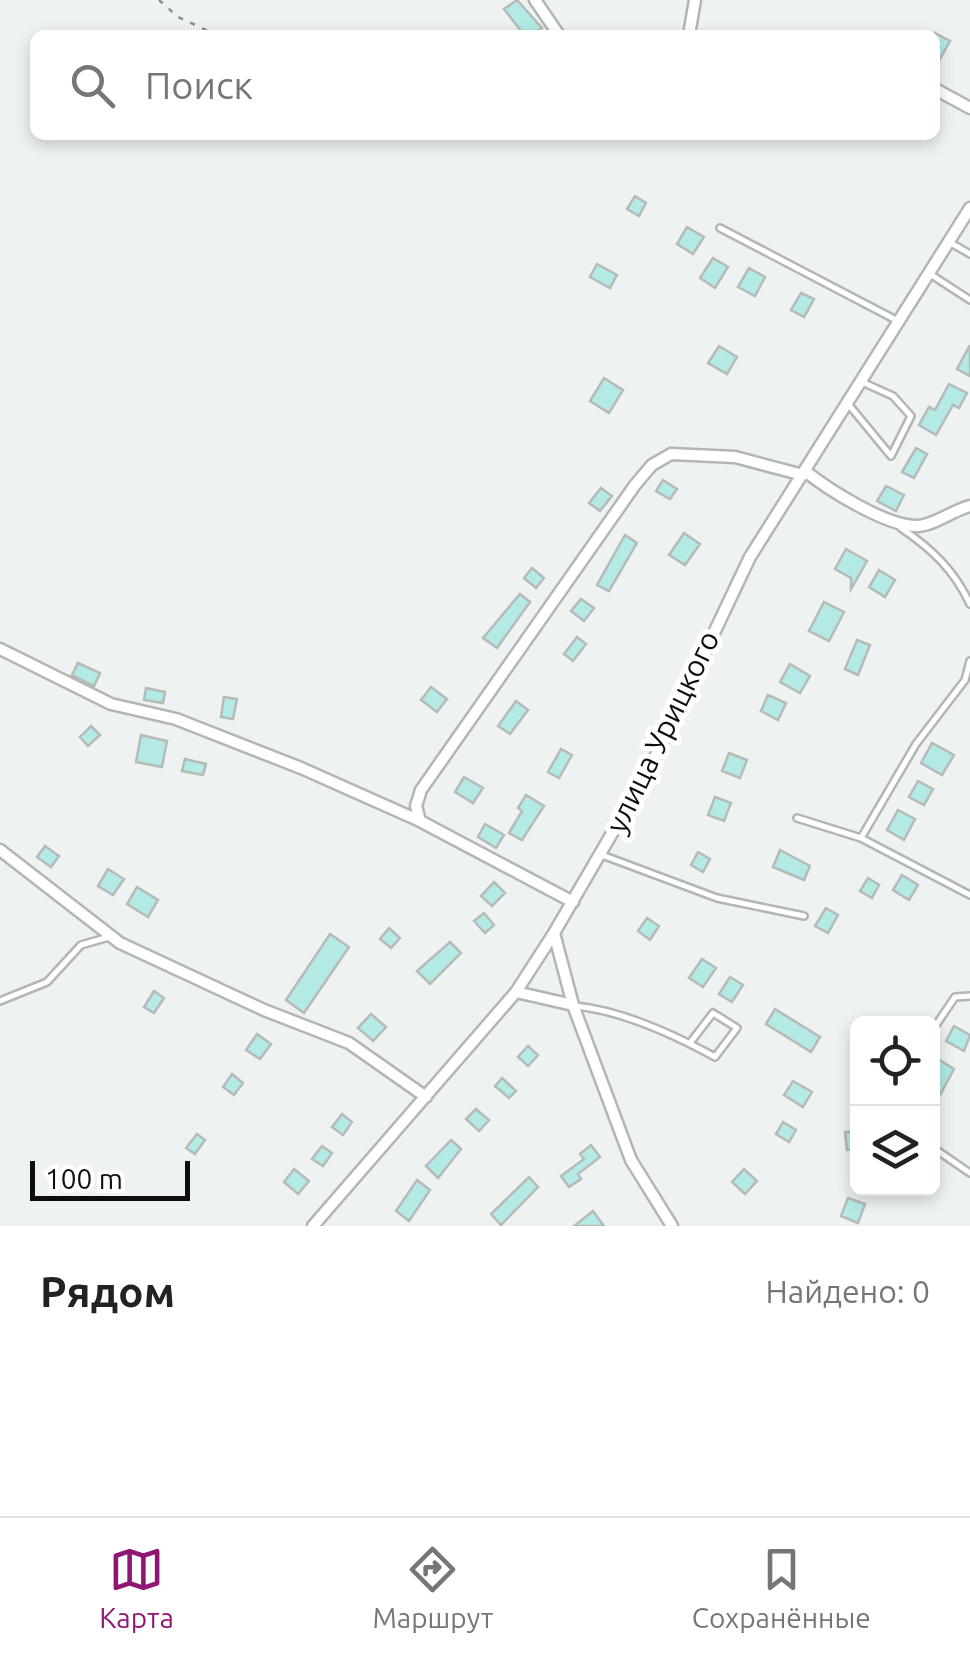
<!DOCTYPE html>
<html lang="ru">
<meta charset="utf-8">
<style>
body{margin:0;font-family:Ubuntu,sans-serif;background:#f2f2f2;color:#222}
.controls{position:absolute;right:30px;bottom:30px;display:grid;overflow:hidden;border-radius:15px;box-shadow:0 5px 15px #0003}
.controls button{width:90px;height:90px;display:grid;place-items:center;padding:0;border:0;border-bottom:2px solid #e0e0e0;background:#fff;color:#222;font:50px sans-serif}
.scale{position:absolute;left:30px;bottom:25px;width:160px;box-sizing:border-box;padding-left:10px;border:5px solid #0d0f0f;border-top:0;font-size:28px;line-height:35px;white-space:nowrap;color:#0d0f0f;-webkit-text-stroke:8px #fff;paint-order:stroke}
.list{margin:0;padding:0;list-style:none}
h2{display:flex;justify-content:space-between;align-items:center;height:130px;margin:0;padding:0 40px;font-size:42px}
h2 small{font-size:32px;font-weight:400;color:#767676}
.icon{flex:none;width:55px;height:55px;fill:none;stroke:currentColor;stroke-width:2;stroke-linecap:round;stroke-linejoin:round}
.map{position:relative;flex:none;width:970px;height:1226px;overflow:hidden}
.search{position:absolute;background:#fff;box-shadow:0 5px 15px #0003;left:30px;right:30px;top:30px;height:110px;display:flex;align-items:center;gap:25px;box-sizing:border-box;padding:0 35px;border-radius:15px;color:#767676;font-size:38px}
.sheet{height:290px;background:#fff}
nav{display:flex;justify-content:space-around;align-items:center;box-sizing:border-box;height:140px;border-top:2px solid #e0e0e0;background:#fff;font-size:28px;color:#767676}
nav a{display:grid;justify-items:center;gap:5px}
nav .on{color:#901674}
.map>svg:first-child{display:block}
</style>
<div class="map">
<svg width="970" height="1226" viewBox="0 0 970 1226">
<rect width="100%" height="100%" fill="#eef3f2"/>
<!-- building -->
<path fill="#b3eae6" stroke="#b6bab9" stroke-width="2.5" d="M517,0L542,28L531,35H524L504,9Z
M935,33L950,41L935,68Z
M635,196L646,203L639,216L627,209Z
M687,227L704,237L693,254L677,244Z
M713,258L728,267L715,288L700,278Z
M597,264L617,275L610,288L590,277Z
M749,268L765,277L755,296L738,287Z
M801,293L814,299L804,317L791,310Z
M970,345V376L957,369Z
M719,346L737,357L727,374L708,363Z
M604,378L623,390L609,413L590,401Z
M949,384L967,393L959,408L953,405L936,435L919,425L929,407L935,410Z
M916,448L927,454L914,478L902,472Z
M663,480L677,489L670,499L656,491Z
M886,486L904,495L896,511L877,501Z
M601,488L612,496L600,511L589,503Z
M684,533L700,544L685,565L669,555Z
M625,535L637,543L609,591L597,585Z
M846,549L867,561L851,589V578L835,569Z
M532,568L544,578L536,588L524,578Z
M879,570L895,580L885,597L869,587Z
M520,594L530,602L497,648L483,638Z
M581,599L594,608L584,621L571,611Z
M824,602L844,612L829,641L809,631Z
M577,637L586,644L573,661L564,654Z
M857,640L870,645L858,675L845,669Z
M78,663L100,673L94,686L72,675Z
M790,664L810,676L800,693L780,682Z
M431,687L447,699L437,712L421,700Z
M146,688L165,692L163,703L144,700Z
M768,695L786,703L778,720L761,711Z
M224,697L237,699L233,719L221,717Z
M516,701L528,710L510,734L498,726Z
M91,726L100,735L88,746L80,737Z
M141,735L167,741L162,767L136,762Z
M932,743L954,755L942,775L921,763Z
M561,749L572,755L559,778L548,772Z
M729,753L747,760L740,778L722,771Z
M185,759L206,764L203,775L182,771Z
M464,777L483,788L473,803L455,792Z
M918,781L933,789L924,805L909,797Z
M526,795L544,806L522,840L509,833L522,811L518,808Z
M715,797L731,803L724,821L708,815Z
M898,810L915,819L904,840L887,830Z
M485,824L504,835L496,848L478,837Z
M45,846L59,856L51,867L37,857Z
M780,850L810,866L804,880L773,867Z
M698,852L710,859L703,872L691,865Z
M108,869L124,879L113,895L98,886Z
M902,875L918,885L909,900L893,890Z
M868,878L879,885L872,898L860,891Z
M494,882L505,893L492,906L481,896Z
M137,887L158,900L148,917L127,904Z
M826,908L838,915L828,933L815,926Z
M484,913L494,925L485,933L474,921Z
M647,918L659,926L650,940L638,931Z
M389,928L400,938L391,948L380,939Z
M330,934L349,947L304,1013L286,1000Z
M450,942L461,953L430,984L417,971Z
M702,959L716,968L703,987L689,978Z
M730,977L743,985L732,1002L719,994Z
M154,991L164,998L154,1013L144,1007Z
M775,1009L820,1037L811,1052L766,1024Z
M371,1014L386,1027L373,1041L358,1028Z
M954,1026L970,1035L964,1051L946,1041Z
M257,1034L271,1044L260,1059L246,1050Z
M528,1046L538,1055L528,1066L518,1057Z
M938,1059L954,1069L932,1110V1068Z
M232,1074L243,1083L234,1095L223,1087Z
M502,1078L516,1091L509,1098L495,1086Z
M793,1081L812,1092L803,1107L784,1095Z
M476,1109L489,1120L479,1131L466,1119Z
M342,1114L352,1122L343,1135L332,1127Z
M783,1122L796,1130L789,1142L776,1134Z
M858,1131V1149L847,1150L845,1132Z
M197,1134L205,1140L195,1154L186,1148Z
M451,1140L461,1149L438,1178L426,1166Z
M591,1145L600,1157L578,1174L581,1179L569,1187L561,1176L584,1159L580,1154Z
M322,1146L332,1153L323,1166L312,1159Z
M294,1169L309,1181L298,1194L284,1182Z
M744,1169L757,1181L745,1194L732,1182Z
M529,1177L538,1187L501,1225L491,1214Z
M417,1180L430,1190L409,1221L396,1211Z
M848,1198L865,1204L858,1223L841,1216Z
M593,1211L604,1226H574Z"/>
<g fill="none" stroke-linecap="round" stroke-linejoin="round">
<!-- lane casing -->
<g stroke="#b2b6b6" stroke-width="10">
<path id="lane" d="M720,228L898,321
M949,242L970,254
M930,274L970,300
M849,405L891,456L911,416L893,396L862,382
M901,528C932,549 954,570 970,604
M970,661L965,680L916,744L861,838L970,895
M797,818L861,838
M602,855L717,898L804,916
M0,1001L47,982L81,945L109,937
M576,1006C623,1011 673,1034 715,1057L737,1028L713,1013L690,1043
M932,1031L955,997L970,996
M932,1147L970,1173"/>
</g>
<!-- street casing -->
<g stroke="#b2b6b6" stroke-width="15">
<path id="street" d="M535,0L559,35
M689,35L695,0
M935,89L970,108
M805,471C829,490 887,527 918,526C935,525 953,510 970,506
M0,649L111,704L176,719L301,768L420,821L573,902
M420,821L416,806L421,790L635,485L652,465L671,454L735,457L803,475
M0,850L120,943L264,1010L349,1043L426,1097
M554,933L573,1005
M516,992L573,1005L631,1160L672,1226
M313,1226L516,992L554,933L650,768L750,557L970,208"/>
</g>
<!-- path -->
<path stroke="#8b8f8e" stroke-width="2.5" stroke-dasharray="5 8" stroke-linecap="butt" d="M159,0L178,17L217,35"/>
<!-- lane -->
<use href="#lane" stroke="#fff" stroke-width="5"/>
<!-- street -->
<use href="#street" stroke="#fff" stroke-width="10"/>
</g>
<g text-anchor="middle" stroke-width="10" stroke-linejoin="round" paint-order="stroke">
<!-- street labels -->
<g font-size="30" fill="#0d0f0f" stroke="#fff">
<text transform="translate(663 732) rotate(-64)" y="10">улица Урицкого</text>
</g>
</g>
</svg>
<div class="controls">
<button><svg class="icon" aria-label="locate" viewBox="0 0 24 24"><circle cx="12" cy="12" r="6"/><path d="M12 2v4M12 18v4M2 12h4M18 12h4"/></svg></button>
<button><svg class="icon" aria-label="layers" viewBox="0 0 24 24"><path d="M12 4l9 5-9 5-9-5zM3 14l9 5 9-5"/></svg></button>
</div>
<div class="scale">100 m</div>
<div class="search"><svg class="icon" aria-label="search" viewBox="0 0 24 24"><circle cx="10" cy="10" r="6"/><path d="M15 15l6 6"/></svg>Поиск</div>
</div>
<section class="sheet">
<h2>Рядом<small>Найдено: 0</small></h2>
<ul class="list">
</ul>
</section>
<nav>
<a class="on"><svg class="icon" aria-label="map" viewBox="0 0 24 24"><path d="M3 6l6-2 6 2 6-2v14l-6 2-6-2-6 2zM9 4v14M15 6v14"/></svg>Карта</a>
<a><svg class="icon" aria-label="directions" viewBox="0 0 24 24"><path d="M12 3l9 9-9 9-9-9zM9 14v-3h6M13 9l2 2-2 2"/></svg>Маршрут</a>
<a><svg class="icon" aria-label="saved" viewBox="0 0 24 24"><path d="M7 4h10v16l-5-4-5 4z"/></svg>Сохранённые</a>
</nav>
